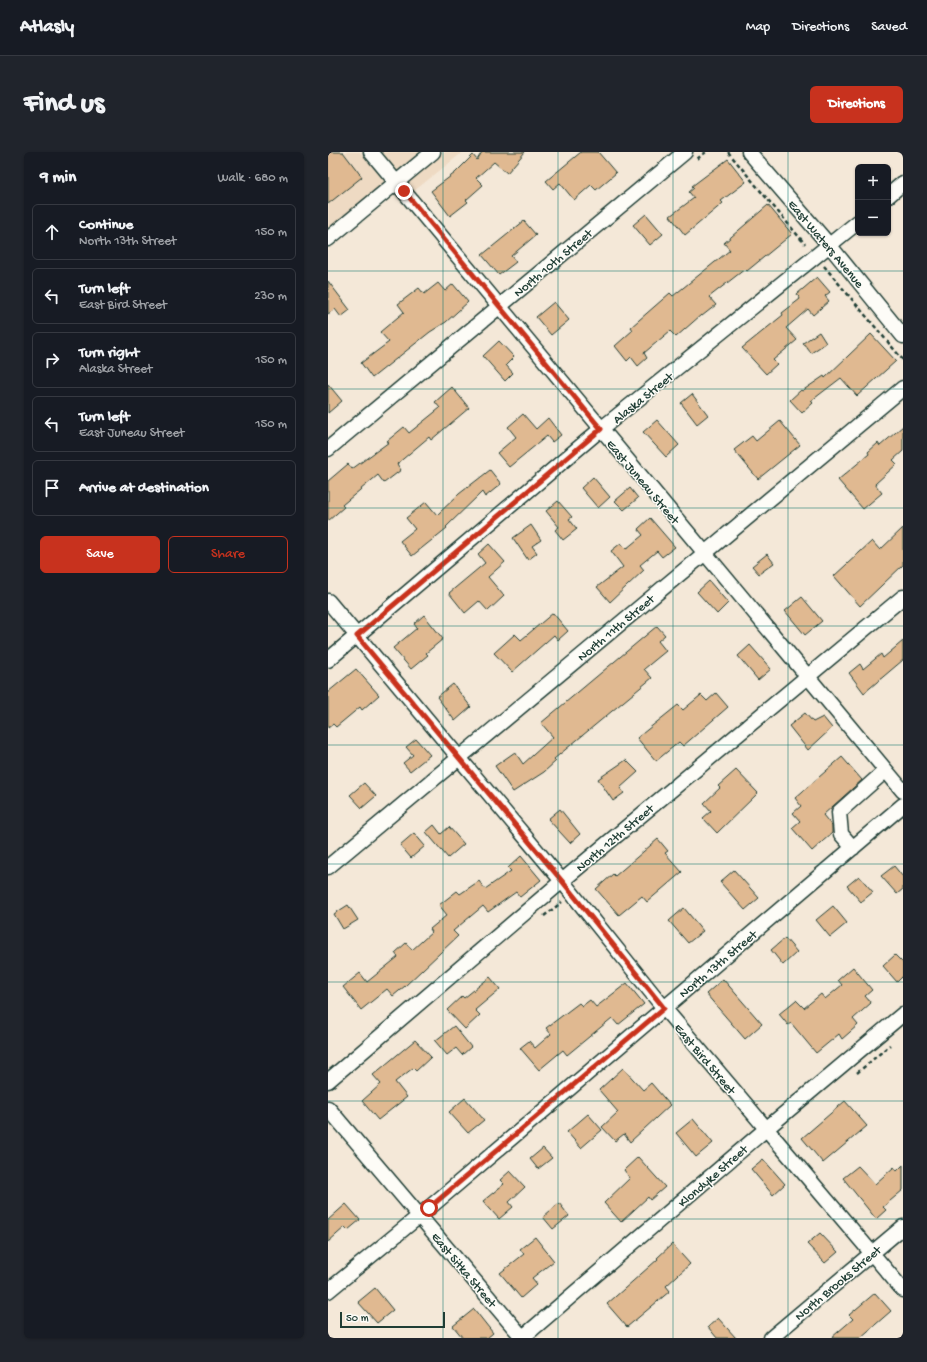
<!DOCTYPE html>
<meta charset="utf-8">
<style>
body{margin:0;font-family:"Gochi Hand",sans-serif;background:#20242c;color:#f1f3f6}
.controls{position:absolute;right:12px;top:12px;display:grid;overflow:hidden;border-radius:6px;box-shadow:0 1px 3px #0004}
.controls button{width:36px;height:36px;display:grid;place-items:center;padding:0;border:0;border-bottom:1px solid #363941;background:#171b24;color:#f1f3f6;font:20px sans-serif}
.scale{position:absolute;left:12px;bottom:10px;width:105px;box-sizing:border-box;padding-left:4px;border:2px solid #1f3d34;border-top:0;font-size:11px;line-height:14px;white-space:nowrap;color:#1f3d34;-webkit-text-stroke:3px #fdfcf7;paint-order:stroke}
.stop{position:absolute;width:12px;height:12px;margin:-9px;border:3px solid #c8321e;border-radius:50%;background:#fff}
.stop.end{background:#c8321e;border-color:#fff;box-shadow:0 1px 4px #0008}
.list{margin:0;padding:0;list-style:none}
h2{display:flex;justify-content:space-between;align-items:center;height:52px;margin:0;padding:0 16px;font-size:17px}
h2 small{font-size:13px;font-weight:400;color:#9ea1a6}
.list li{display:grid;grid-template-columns:26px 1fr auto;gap:12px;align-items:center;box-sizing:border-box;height:56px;margin:0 8px 8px;padding:0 8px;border:1px solid #363941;border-radius:6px}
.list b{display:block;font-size:15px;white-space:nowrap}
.list p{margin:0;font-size:13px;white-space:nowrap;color:#9ea1a6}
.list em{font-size:13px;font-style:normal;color:#9ea1a6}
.actions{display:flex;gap:8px;padding:12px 16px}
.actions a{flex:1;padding:9px 0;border:1px solid #c8321e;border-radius:6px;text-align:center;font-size:14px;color:#c8321e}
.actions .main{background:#c8321e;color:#fff}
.icon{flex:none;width:22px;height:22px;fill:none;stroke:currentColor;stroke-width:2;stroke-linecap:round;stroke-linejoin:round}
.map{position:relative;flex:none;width:575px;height:1186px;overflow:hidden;border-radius:6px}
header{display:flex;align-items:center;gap:24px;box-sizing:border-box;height:56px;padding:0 20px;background:#171b24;border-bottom:1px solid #363941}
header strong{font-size:19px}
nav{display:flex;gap:22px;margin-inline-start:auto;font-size:14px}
.intro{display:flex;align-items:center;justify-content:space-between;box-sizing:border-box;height:96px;padding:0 24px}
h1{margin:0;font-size:28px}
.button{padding:10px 18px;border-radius:6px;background:#c8321e;color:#fff;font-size:14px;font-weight:700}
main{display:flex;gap:24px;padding:0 24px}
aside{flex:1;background:#171b24;border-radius:6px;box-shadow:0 1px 3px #0004}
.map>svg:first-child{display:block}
</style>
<header>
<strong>Atlasly</strong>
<nav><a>Map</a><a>Directions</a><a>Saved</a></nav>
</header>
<div class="intro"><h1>Find us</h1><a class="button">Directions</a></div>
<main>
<aside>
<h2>9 min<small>Walk · 680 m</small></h2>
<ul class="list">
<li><svg class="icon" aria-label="ahead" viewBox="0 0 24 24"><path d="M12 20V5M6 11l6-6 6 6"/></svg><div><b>Continue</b><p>North 13th Street</p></div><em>150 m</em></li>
<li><svg class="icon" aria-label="left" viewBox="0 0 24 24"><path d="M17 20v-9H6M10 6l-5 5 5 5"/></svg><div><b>Turn left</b><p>East Bird Street</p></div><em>230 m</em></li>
<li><svg class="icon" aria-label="right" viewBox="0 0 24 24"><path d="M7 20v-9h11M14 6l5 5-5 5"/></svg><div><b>Turn right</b><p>Alaska Street</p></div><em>150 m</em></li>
<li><svg class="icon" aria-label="left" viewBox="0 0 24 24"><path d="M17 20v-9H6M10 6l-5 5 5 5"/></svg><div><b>Turn left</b><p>East Juneau Street</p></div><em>150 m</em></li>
<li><svg class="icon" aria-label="arrive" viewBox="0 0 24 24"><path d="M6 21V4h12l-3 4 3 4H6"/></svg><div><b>Arrive at destination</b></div></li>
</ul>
<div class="actions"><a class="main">Save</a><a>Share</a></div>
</aside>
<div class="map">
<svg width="575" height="1186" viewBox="0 0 575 1186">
<rect width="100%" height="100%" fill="#f4e8d8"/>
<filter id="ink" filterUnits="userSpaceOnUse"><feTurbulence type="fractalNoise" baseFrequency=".025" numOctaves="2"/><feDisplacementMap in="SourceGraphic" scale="8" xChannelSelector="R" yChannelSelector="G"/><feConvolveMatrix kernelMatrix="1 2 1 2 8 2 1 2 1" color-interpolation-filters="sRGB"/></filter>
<g filter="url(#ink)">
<!-- built -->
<path fill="#eedac3" d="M0,0H32L57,30L0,78Z
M53,0H93L70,20Z
M116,0H135L86,39L79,31Z"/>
<!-- building -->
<path fill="#e0b991" stroke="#1f3d34" d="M0,0H15L34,25L0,52Z
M154,0H197L179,21L166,10L148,26L155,33L138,48L140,50L122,64L103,39L127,21L145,3L149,8Z
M253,0H270L288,21L268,38L263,33L246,48L232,31L225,37L218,29Z
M400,7L418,30L393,49L395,51L357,83L342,64L366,46L361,40L366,36L364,34Z
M440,53L464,82L419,119L417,117L381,145L388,153L374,164L373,163L348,185L342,179L316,201L319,206L310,214L303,205L299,209L287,194L305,178L303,175L342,141L345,144L402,98L396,91Z
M318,62L335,82L322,93L305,73Z
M196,69L208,83L183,104L188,110L171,123L154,103Z
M489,125L502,140L497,144L501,149L485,163L480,157L458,176L469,188L445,208L449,212L438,222L414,196L455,163L454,161L472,147L469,142Z
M0,129L22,158L13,165L7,157L0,162Z
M110,131L117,139L125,132L140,150L118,170L102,180L44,226L33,211L61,190L52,180L76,160L70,152L91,136L96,142Z
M226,150L241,168L223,183L208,165Z
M491,180L498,191L483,201L475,191Z
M543,182L568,209L529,244L513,226L483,249L485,251L474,261L462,248L473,238L474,239L496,224L497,226Z
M171,189L186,205L178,213L185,221L177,229L155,204Z
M0,232L14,249L0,261Z
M124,235L141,256L103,288L101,285L69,312L73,318L56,331L50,323L14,353L16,355L0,369V329L20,312L24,317L61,290L59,289L76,275L81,281L112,256L107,250Z
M364,242L380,263L369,272L353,251Z
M195,262L208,277L220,266L233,283L224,290L219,284L181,315L169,301L188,285L180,275Z
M329,268L351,293L338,305L315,280Z
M452,269L472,293L430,327L406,298L424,284L428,289Z
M575,274V299L565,308L569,312L547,332L554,341L535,357L510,328L541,302L540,300L550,291L552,294Z
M162,318L173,332L157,345L154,340L118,375L119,376L84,404L72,389L87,377L78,366L98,350L109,363L131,342Z
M265,325L282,345L270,356L253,336Z
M302,336L310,346L296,358L287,349Z
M230,349L244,365L241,367L249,377L235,388L227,378L231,375L218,359Z
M322,366L347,395L334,405L329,399L312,413L316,418L282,450L269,435L295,415L283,399L293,391L298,397L315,383L310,377Z
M203,373L213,388L204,394L209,401L200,408L185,386Z
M575,376V413L532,454L506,424L544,389L552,398Z
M161,392L177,410L160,425L176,444L160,459L151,449L137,461L121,441L157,411L150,402Z
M439,402L446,411L431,422L424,414Z
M381,429L400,451L389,462L369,440Z
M474,445L494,469L477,483L457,459Z
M225,461L240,479L230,488L226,483L184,520L166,501L187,482L193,488Z
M96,463L115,487L98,501L100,503L83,517L65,496L89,476L86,472Z
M329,474L337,483L330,489L338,499L316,517L324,526L226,607L228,609L216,620L185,640L167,614L187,600L195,612L225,585L213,571Z
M575,489V508L536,541L521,521L532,512L535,517L553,502L555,506Z
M422,493L443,517L430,528L410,504Z
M28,517L51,543L34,558L32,555L8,575L5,572L0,576V540Z
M125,532L143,555L127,569L109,545Z
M388,541L400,555L355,594L351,590L328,609L309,586L350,553L355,558L373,543L379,549Z
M477,561L485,570L495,565L504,576L480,598L461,574Z
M88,587L102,603L82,619L75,611L85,603L78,595Z
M514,605L534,628L495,663L504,674V681L484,699L464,676L472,669L465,661L473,654L467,646Z
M298,608L310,620L292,636L296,641L285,649L270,627Z
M408,618L430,641L389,681L375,666L383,659L376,651L392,636L390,634Z
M36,631L48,644L34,656L22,643Z
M232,657L252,682L242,691L220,667Z
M106,673L113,682L121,675L136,692L120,706L98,680Z
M86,681L97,694L83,706L72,693Z
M330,687L340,699L337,701L354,720L319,750L314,744L291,763L268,737L285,722L287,724Z
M193,704L213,728L192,745L188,740L160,760L155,754L125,779L130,784L77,834L65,844L59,837L33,858L15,835L32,821L39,830L70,805L67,801L78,791L84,798L104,780L102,777L119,763L111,753L129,739L132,742L151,729L157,737L183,719L180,716Z
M566,714L575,725V737L569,742L553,724Z
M406,718L431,746L417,758L392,730Z
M531,724L545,740L533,750L519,734Z
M20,753L30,768L15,777L6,762Z
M505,754L519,771L502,785L488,768Z
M356,756L375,779L360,791L341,769Z
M457,786L469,800L455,813L443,798Z
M567,803L575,811V824L569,830L555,814Z
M525,815L544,838L537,844L543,851L525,867L530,873L514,887L511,882L488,901L463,871L460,873L451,862L468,848L476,856L493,842L497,847L514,833L510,828Z
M162,825L172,837L147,858L152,863L137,877L119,858L134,844L136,846Z
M395,827L434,872L417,887L378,842Z
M299,831L316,852L290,873L284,866L239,903L235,898L211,918L192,896L201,889L207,896L223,882L218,876L251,851L254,854L262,848L268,855Z
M126,874L143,895L134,903L128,896L119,903L107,889Z
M87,888L103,905L88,919L85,916L67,930L79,945L50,968L34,949L53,932L45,923Z
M295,916L315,938L323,931L342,953L302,990L296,982L287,989L274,975L290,960L271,938Z
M137,946L156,968L140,981L121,960Z
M517,949L539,974L495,1011L474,986Z
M260,962L274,978L253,996L239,980Z
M365,967L385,991L368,1005L348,981Z
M215,996L224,1006L210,1017L202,1007Z
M310,1005L337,1035L322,1048L320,1045L293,1070L276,1051L302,1026L296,1018Z
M435,1007L457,1032L445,1043L423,1017Z
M575,1013V1038L555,1055L558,1058L548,1067L515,1026L530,1014L547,1032L566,1015L569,1019Z
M182,1019L197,1035L181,1050L185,1055L171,1067L155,1049L176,1032L172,1028Z
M231,1051L241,1064L225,1077L215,1065Z
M18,1052L32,1068L20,1078L17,1075L0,1090V1068Z
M492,1081L510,1100L497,1111L479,1092Z
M207,1085L226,1109L204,1126L209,1132L193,1146L172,1121L196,1102L192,1097Z
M344,1092L362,1112L338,1134L342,1139L299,1175L279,1152L330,1107L329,1106Z
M47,1136L65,1158L49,1171L30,1150Z
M547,1141L563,1159L532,1186H503L525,1167L521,1163Z
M146,1157L165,1181L159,1186H135L125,1174Z
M390,1166L408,1186H389L380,1175Z"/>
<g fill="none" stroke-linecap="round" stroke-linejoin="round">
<!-- minor casing -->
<g stroke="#1f3d34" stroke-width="17">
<path id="minor" d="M43,0L575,639
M421,0L502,94L575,184
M560,44L575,31
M0,87L105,0
M0,297L357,0
M0,449L234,729L336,856L575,1138
M0,508L273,277L530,70
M525,696L513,682L511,660L557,619
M0,715L575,236
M0,929L234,729L575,445
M0,956L195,1186
M0,1139L101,1056L575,653
M194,1186L438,977L575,862
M443,1186L575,1075"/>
</g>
<!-- path -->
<path stroke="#1f3d34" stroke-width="2.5" stroke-dasharray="4 3" stroke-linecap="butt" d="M400,0L477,92
M369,7L378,0
M496,114L575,208
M216,764L234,750
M529,921L562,893"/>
<!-- minor -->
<use href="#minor" stroke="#fdfcf7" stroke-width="14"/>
</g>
</g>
<g fill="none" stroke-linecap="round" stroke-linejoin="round" filter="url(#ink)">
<!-- route -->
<path stroke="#c8321e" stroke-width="5" d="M76,39L273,277L29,484L234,729L336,856L101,1056"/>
</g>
<!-- grid -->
<path fill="none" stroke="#0f766e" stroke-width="1" stroke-opacity="0.55" d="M115,0V1186M230,0V1186M345,0V1186M460,0V1186M0,119H575M0,237H575M0,356H575M0,474H575M0,593H575M0,712H575M0,830H575M0,949H575M0,1067H575"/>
<g text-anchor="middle" stroke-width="3" stroke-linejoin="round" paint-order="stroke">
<!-- street labels -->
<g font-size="13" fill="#1f3d34" stroke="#fdfcf7">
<text transform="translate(499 91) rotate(50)" y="5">East Waters Avenue</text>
<text transform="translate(224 110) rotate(-40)" y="5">North 10th Street</text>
<text transform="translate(314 245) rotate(-39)" y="5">Alaska Street</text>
<text transform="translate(316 329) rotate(50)" y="5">East Juneau Street</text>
<text transform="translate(287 475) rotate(-40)" y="5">North 11th Street</text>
<text transform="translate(286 685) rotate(-40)" y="5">North 12th Street</text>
<text transform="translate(389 811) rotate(-40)" y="5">North 13th Street</text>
<text transform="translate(378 906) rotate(50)" y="5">East Bird Street</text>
<text transform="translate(384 1023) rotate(-41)" y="5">Klondyke Street</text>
<text transform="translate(137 1117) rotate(50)" y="5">East Sitka Street</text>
<text transform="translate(509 1130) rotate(-40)" y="5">North Brooks Street</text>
</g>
</g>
</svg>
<div class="controls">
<button>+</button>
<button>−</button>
</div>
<div class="scale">50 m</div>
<div class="stop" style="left:101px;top:1056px"></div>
<div class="stop end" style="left:76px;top:39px"></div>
</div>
</main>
